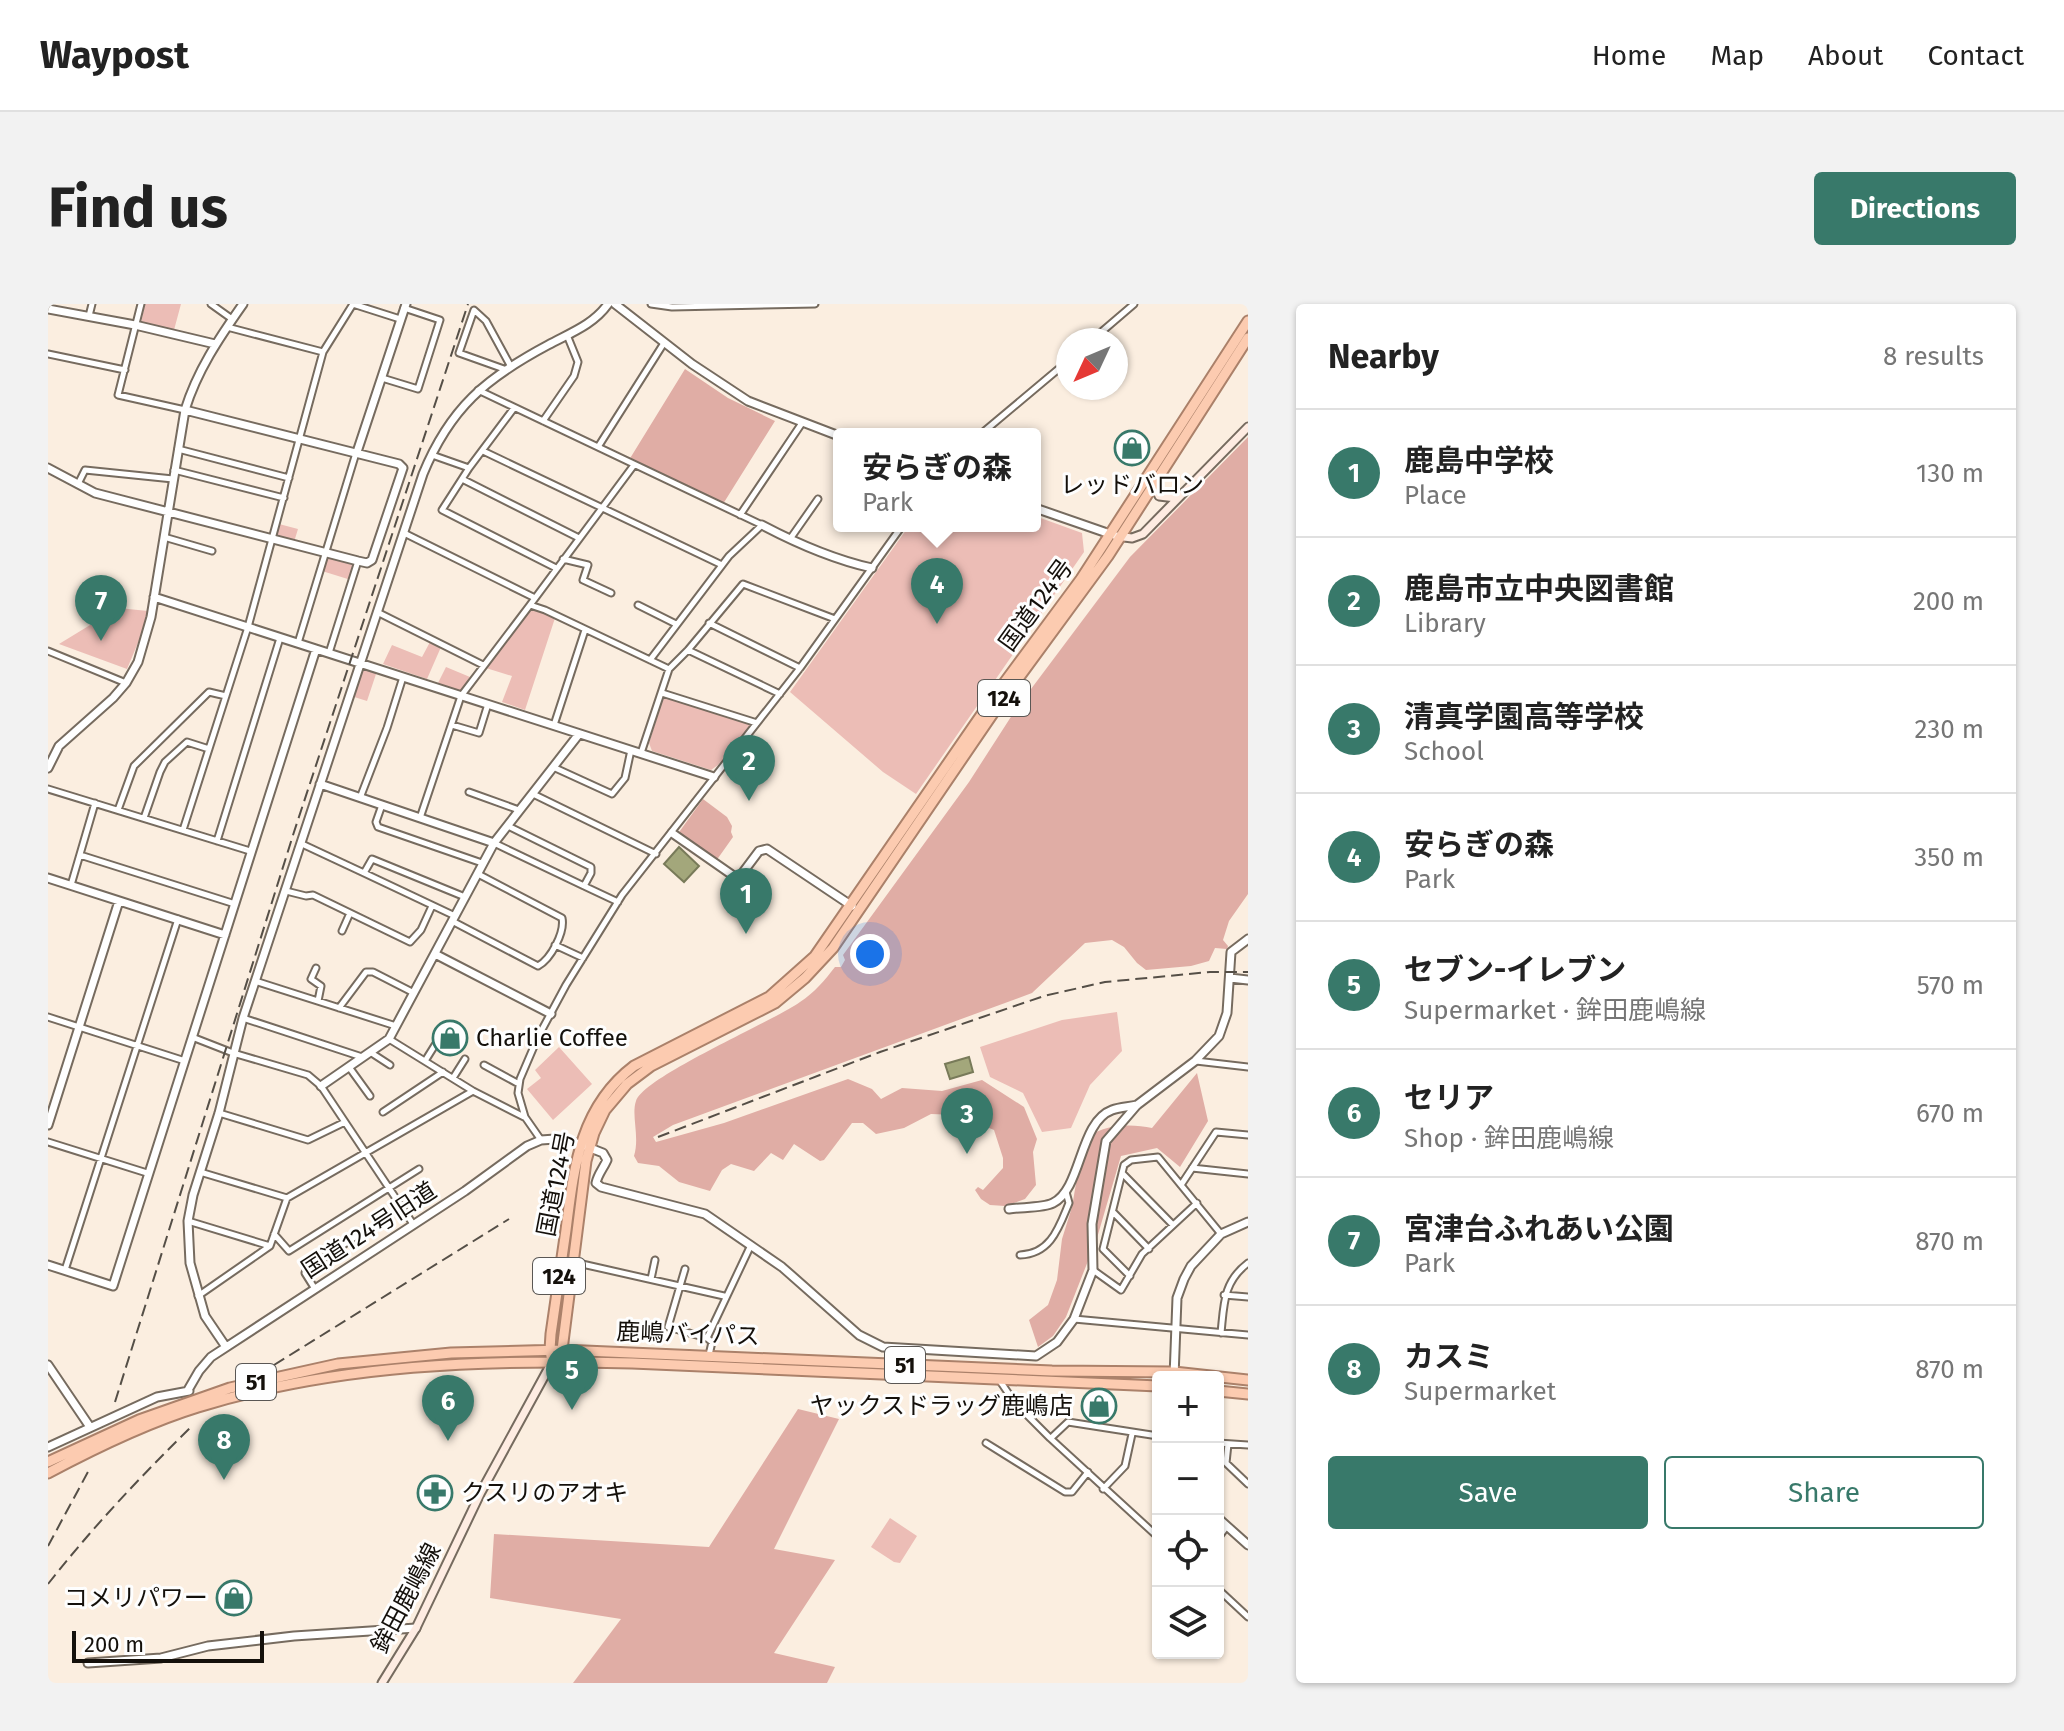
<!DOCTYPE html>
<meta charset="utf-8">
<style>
body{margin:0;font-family:"Fira Sans","Noto Sans JP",sans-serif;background:#f2f2f2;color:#222}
.controls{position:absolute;right:24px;bottom:24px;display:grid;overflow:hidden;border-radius:8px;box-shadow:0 2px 6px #0004}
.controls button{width:72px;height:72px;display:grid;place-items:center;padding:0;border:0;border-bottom:2px solid #e0e0e0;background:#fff;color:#222;font:40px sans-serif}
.compass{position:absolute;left:1008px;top:24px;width:72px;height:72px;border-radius:50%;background:#fff;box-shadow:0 2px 6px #0004;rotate:226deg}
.scale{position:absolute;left:24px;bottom:20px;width:192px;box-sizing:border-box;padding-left:8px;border:4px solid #14100b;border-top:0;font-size:22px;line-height:28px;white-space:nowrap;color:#14100b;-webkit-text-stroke:6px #fefefe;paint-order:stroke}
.you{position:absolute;left:822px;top:650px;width:28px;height:28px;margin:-20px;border:6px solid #fff;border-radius:50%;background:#1a73e8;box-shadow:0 0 0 12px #1a73e833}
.badge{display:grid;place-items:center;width:52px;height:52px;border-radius:50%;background:#38796a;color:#fff;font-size:26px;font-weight:700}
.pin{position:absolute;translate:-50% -66px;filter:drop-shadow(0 2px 4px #0008)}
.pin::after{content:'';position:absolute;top:42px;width:28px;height:24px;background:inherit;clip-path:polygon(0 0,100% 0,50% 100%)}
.popup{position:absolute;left:785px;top:124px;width:208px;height:104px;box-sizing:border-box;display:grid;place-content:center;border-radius:8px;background:#fff;filter:drop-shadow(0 2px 6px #0005);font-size:26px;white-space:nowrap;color:#767676}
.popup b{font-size:30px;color:#222}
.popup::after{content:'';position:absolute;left:50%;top:100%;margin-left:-16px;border:16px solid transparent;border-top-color:#fff}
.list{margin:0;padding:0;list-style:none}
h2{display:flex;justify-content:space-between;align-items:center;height:104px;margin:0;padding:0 32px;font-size:34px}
h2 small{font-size:26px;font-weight:400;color:#767676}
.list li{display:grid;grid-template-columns:52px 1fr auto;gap:24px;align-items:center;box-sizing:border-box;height:128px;padding:0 32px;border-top:2px solid #e0e0e0}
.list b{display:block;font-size:30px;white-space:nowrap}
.list p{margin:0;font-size:26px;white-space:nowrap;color:#767676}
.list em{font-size:26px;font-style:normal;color:#767676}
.actions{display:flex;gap:16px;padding:24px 32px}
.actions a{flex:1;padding:18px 0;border:2px solid #38796a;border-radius:8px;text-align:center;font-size:28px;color:#38796a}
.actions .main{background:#38796a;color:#fff}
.icon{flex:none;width:44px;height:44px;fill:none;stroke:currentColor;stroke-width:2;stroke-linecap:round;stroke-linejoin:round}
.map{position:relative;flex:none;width:1200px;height:1379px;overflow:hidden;border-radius:8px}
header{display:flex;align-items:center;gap:48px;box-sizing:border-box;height:112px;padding:0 40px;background:#fff;border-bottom:2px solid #e0e0e0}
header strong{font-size:38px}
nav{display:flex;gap:44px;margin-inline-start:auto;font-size:28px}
.intro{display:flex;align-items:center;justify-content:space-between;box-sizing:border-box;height:192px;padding:0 48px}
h1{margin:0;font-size:56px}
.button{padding:20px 36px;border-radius:8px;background:#38796a;color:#fff;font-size:28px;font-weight:700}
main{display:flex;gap:48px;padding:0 48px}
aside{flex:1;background:#fff;border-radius:8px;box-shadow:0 2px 6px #0004}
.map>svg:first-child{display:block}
</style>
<header>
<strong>Waypost</strong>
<nav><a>Home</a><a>Map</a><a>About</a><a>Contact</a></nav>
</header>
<div class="intro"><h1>Find us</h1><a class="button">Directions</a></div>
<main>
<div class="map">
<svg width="1200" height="1379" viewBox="0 0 1200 1379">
<rect width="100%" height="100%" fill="#fbeee0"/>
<!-- green -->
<path fill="#ecbdb6" d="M97,0H133L126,26L93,19Z
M987,212L1034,229L1036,248L868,490L835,468L742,388L861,222H987Z
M231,220L250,225L246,238L227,234Z
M280,248L309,258L303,276L274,267Z
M70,304L100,307L92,334L79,365L11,340Z
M484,305L507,314L477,406L454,398L464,372L438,364Z
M382,338L393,343L379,375L335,360L344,341L374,353Z
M315,363L329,367L319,397L303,392Z
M398,363L422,373L413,388L390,379Z
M616,392L705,420L670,461L663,466L604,447L601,439Z
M1069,708L1074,747L1042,781L1023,824L994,828L975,789L942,773L932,743L1014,716Z
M511,743L544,780L505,816L479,785L493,774L487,766Z
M842,1214L869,1232L852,1259L846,1258L823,1243Z"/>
<!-- forest -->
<path fill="#e0ada5" d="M637,65L680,94L727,117L675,200L581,156Z
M1200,133V590L1181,617L1175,636L1180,642L1179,645L1167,644L1161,657L1143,662L1098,666L1089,659L1076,643L1064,636L1037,639L984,689L625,821L605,833L608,838L676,819L800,775L824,785L833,795L854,784L894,787L934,776L976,803L989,835L985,848L988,881L977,895L957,902L942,901L933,895L927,886L930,883L935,886L955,864V854L946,826L910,811L883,810L856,824L828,830L815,819H804L776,856L772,857L746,840L735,856L723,849L706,867L683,860L674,866L662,887L631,878L611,862L590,859L586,852C592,833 583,811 588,797C597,772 722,719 752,698C766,689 777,676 787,663H793L797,656L795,651L921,478L968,405L1082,253Z
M655,495L679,513L684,522L683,528L685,533L668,557L629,531Z
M1149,769L1160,817L1132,863L1109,844L1073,852L1049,934L1018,1013L1005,1032L990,1043L981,1016L1000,1001L1009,976L1014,935L1024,903L1035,838C1050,820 1082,819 1104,824Z
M750,1105L791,1115L726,1245L787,1256L726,1349L787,1363L779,1379H525L573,1315L442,1294L446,1230L661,1243Z"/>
<!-- water -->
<path fill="#a3a77b" stroke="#787a59" stroke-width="2" d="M631,543L651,562L636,578L616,560Z
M921,753L925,768L902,775L897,760Z"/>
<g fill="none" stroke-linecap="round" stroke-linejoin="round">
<!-- minor casing -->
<g stroke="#766b5f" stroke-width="9">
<path id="minor" d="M93,0L70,91L137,106
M163,0L184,15
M305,0L352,15
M603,0L624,3L767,0
M41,12L44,0
M179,23L275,48
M1044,36L1086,0
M0,50L77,66
M456,65L411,49L426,6L438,17L462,61
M334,74L370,85L392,16L356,4
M430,86L714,221L681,252L602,356
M495,117L526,72L530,58L519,31
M933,130L1020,57
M550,143L616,39
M130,145L241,174
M435,147L674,261
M384,151L421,164L466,104
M421,164L394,206L508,264
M126,166L236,194
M416,176L531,234
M30,180L37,166L125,175
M692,211L754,119
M356,229L487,294
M116,233L164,247
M742,235L770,195
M515,255L540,261L535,276L563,289
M482,301L586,161
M590,301L628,320
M329,308L435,361
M661,319L752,364
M250,339L308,149
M640,346L732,390
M0,347L78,379
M281,349L310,257
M614,389L709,419
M404,421L431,429L440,400
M506,421L537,326
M593,449L621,365
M505,463L564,490L577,474L583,446
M0,485L202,547
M421,488L471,506
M485,490L608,550
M312,494L339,424L355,373
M334,501L328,518L330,523L434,559
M70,506L86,462L161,388L178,392
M96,514L112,468L117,458L139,438L161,445
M372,514L413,392L482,301L497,306L621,365L640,346L695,280L787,315
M460,522L543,563V569L536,582L570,598
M135,526L200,323L275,48L305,0
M169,537L232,334
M446,539L536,582
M254,540L316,569L324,555L417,593
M32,551L187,600
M316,569L407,612
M23,581L47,499
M238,587L258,592L265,591L362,638L373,626L384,602
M404,617L490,662C503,655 517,628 514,614L430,570
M294,627L302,609
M507,641L535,654
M268,664L263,675L273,682L270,697
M207,677L348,722
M291,704L318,668H325L366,689
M0,713L137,757
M195,714L314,753
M144,733L185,749L260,771L273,782L365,920
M341,735L425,787L476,813
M322,748L342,761
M377,757L387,741
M1148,757L1200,763
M436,761L471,780
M301,763L322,792
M405,774L417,755
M335,808L395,768
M171,809L260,836L297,818
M493,836L477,813L470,789L472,775L490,733L518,681L574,591L752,364L854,222
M0,838L99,869
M1144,864L1200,870
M152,868L239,894
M1074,869L1125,921
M1133,881L1168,828L1200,831
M1065,908L1101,945
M140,917L222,942
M226,930L241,947L371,865
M972,951C1003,950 1011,923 1021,899L1018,888
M534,960L676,992
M637,965L620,1023L659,1034L703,941
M17,966L130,615
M1045,966L1073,986L1094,950L1149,899
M1082,972L1055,945L1076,861L1083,856L1110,853L1173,930
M603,975L607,956
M267,985L257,969L258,966L316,927
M1176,991L1200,993
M150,992L222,942L239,894L425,787
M1026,1015L1200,1031
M1173,1029C1176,1000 1175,978 1200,959
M659,1034L664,1038L661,1051
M952,1077L967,1099L1002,1134L1110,1233
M1003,1134L1020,1118L1110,1132
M938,1139L1017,1188H1024L1040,1168
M1170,1139L1200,1141
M1180,1140L1178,1159L1200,1180
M1055,1185L1077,1162L1084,1130
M1170,1234L1179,1222
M1170,1285L1200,1313"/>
</g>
<!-- tertiary casing -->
<g stroke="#766b5f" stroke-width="11">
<path id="tertiary" d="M567,0L644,60L700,97L791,132
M0,5L87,21L167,40
M309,148L358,0
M0,164L47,189L310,257L319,259L324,256L355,164L351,160L137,106
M987,204L1062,230
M714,221C750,240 784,255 824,264
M106,293L666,473
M0,464L11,442L65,394L78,379L90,358L103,313L137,106C149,67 171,34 195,0
M272,480L446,539
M624,529L690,575L711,547L719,545L804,602
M0,574L177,631
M387,650L503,710
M1182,674L1200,676
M273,782L341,735L446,539L531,430
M0,821L71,597
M961,905C974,903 995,904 1005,899C1034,885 1031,818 1064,806C1072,803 1081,803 1089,801
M0,961L65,982L268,345
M178,1043L157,1012L142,959L140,917L145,891L171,809L195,714L375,170C402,104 438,74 500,41C522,29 545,21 560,0
M0,1061L42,1123
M1126,1073L1129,994L1136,975L1143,962L1173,930L1200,918
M140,1086L151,1067L163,1053L417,887L479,842L493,836L507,835L532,840L555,849L559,856C555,865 550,870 548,879L553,883L657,910L734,963L811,1031L835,1043L988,1052L1009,1038L1026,1015L1045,966L1044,920L1058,837L1089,801L1147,757L1171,732L1179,709L1183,648L1200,635
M0,1143L109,1093L141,1087
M1170,1214L1200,1241
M40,1359L113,1354L160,1342L246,1332L368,1324"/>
</g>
<!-- secondary casing -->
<g stroke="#766b5f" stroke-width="11">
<path id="secondary" d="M1106,181L1111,192L1128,194
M1068,232L1084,234L1095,230L1200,123
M334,1379L368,1324L433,1188L504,1058"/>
</g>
<!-- trunk casing -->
<g stroke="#ab816a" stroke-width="13">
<path id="trunk" d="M504,1058L502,1046L503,1030C508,995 513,961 518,926C526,863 532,803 586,762L721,693L767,652L945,394L1033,275L1200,17
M504,1058L514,1046L538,857L546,829L557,806L579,780L603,762L727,699L757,674L785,644L950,402L1060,252L1200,34
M1170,1087L1200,1090
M0,1158L91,1116L182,1084L290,1060L403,1049L514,1046L1004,1067L1126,1068L1200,1076
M0,1169C47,1144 98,1119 150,1103C290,1060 438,1055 584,1059L1110,1082"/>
</g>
<!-- minor -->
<use href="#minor" stroke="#fff" stroke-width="5"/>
<!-- tertiary -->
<use href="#tertiary" stroke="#fff" stroke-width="7"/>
<!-- secondary -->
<use href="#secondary" stroke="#feece2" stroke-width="7"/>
<!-- trunk -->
<use href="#trunk" stroke="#fccbb0" stroke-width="9"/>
<!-- rail -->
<path stroke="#554f47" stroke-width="2" stroke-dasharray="12 6" stroke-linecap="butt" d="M610,833L832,748L996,692L1057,678L1162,668H1200
M226,1061L461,915
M67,1098L246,528L420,0
M0,1242L41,1166
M0,1280C44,1224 92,1173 144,1122"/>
</g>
<!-- icons -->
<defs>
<g id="shop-ring" transform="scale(1.8)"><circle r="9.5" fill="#fefefe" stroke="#38796a" stroke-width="1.5"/><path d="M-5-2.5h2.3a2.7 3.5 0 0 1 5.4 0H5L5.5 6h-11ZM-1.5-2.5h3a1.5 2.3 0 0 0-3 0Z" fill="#38796a"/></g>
<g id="pharmacy-ring" transform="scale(1.8)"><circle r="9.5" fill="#fefefe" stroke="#38796a" stroke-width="1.5"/><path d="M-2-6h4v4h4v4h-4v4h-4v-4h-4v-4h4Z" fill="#38796a"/></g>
</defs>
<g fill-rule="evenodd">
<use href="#shop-ring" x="1084" y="144"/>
<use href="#shop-ring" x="402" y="734"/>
<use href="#shop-ring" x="1051" y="1102"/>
<use href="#pharmacy-ring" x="387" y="1189"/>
<use href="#shop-ring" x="186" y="1294"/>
</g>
<g text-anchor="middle" stroke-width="6" stroke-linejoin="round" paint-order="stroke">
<!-- shield labels -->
<g fill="#fefefe" stroke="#5a5754" stroke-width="2">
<rect x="930" y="376" width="52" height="36" rx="6"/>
<rect x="485" y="954" width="52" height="36" rx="6"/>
<rect x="837" y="1043" width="40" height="36" rx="6"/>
<rect x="188" y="1060" width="40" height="36" rx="6"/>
</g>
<g font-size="22" font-weight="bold" fill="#14100b">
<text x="956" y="402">124</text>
<text x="511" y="980">124</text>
<text x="857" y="1069">51</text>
<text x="208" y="1086">51</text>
</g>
<!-- poi labels -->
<g font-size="24" fill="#14100b" stroke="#fefefe" text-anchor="start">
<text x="1084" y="189" text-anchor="middle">レッドバロン</text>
<text x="428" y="742">Charlie Coffee</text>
<text x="1025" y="1110" text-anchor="end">ヤックスドラッグ鹿嶋店</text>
<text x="413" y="1197">クスリのアオキ</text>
<text x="160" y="1302" text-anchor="end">コメリパワー</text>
</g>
<!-- street labels -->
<g font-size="24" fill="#14100b" stroke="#fefefe">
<text transform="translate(988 301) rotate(-54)" y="8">国道124号</text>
<text transform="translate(508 880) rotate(-79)" y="8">国道124号</text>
<text transform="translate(321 926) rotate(-33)" y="8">国道124号旧道</text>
<text transform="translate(640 1030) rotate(2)" y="8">鹿嶋バイパス</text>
<text transform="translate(358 1294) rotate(-62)" y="8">鉾田鹿嶋線</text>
</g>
</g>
</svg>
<div class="controls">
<button>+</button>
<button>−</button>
<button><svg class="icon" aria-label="locate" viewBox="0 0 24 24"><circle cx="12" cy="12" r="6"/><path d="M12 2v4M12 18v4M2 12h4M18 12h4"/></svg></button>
<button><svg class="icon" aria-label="layers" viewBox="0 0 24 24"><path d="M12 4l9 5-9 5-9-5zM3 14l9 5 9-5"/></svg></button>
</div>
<svg class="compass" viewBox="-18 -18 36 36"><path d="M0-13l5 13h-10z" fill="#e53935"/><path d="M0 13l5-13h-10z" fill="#767676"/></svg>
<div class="scale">200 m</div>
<div class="you"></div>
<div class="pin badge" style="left:698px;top:630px">1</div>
<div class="pin badge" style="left:701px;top:497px">2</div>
<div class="pin badge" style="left:919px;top:850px">3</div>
<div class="pin badge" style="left:889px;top:320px">4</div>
<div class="popup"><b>安らぎの森</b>Park</div>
<div class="pin badge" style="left:524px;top:1106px">5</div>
<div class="pin badge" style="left:400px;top:1137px">6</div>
<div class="pin badge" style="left:53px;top:337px">7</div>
<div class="pin badge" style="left:176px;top:1176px">8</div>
</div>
<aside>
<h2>Nearby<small>8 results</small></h2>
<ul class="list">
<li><span class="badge">1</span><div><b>鹿島中学校</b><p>Place</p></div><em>130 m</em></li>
<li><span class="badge">2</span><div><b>鹿島市立中央図書館</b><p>Library</p></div><em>200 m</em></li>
<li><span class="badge">3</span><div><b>清真学園高等学校</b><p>School</p></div><em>230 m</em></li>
<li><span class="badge">4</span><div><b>安らぎの森</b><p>Park</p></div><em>350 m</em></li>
<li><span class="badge">5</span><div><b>セブン-イレブン</b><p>Supermarket · 鉾田鹿嶋線</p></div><em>570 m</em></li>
<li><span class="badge">6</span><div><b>セリア</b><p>Shop · 鉾田鹿嶋線</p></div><em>670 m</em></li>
<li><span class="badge">7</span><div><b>宮津台ふれあい公園</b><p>Park</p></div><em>870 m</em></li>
<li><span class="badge">8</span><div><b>カスミ</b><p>Supermarket</p></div><em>870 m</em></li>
</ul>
<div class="actions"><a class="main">Save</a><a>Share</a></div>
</aside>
</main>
